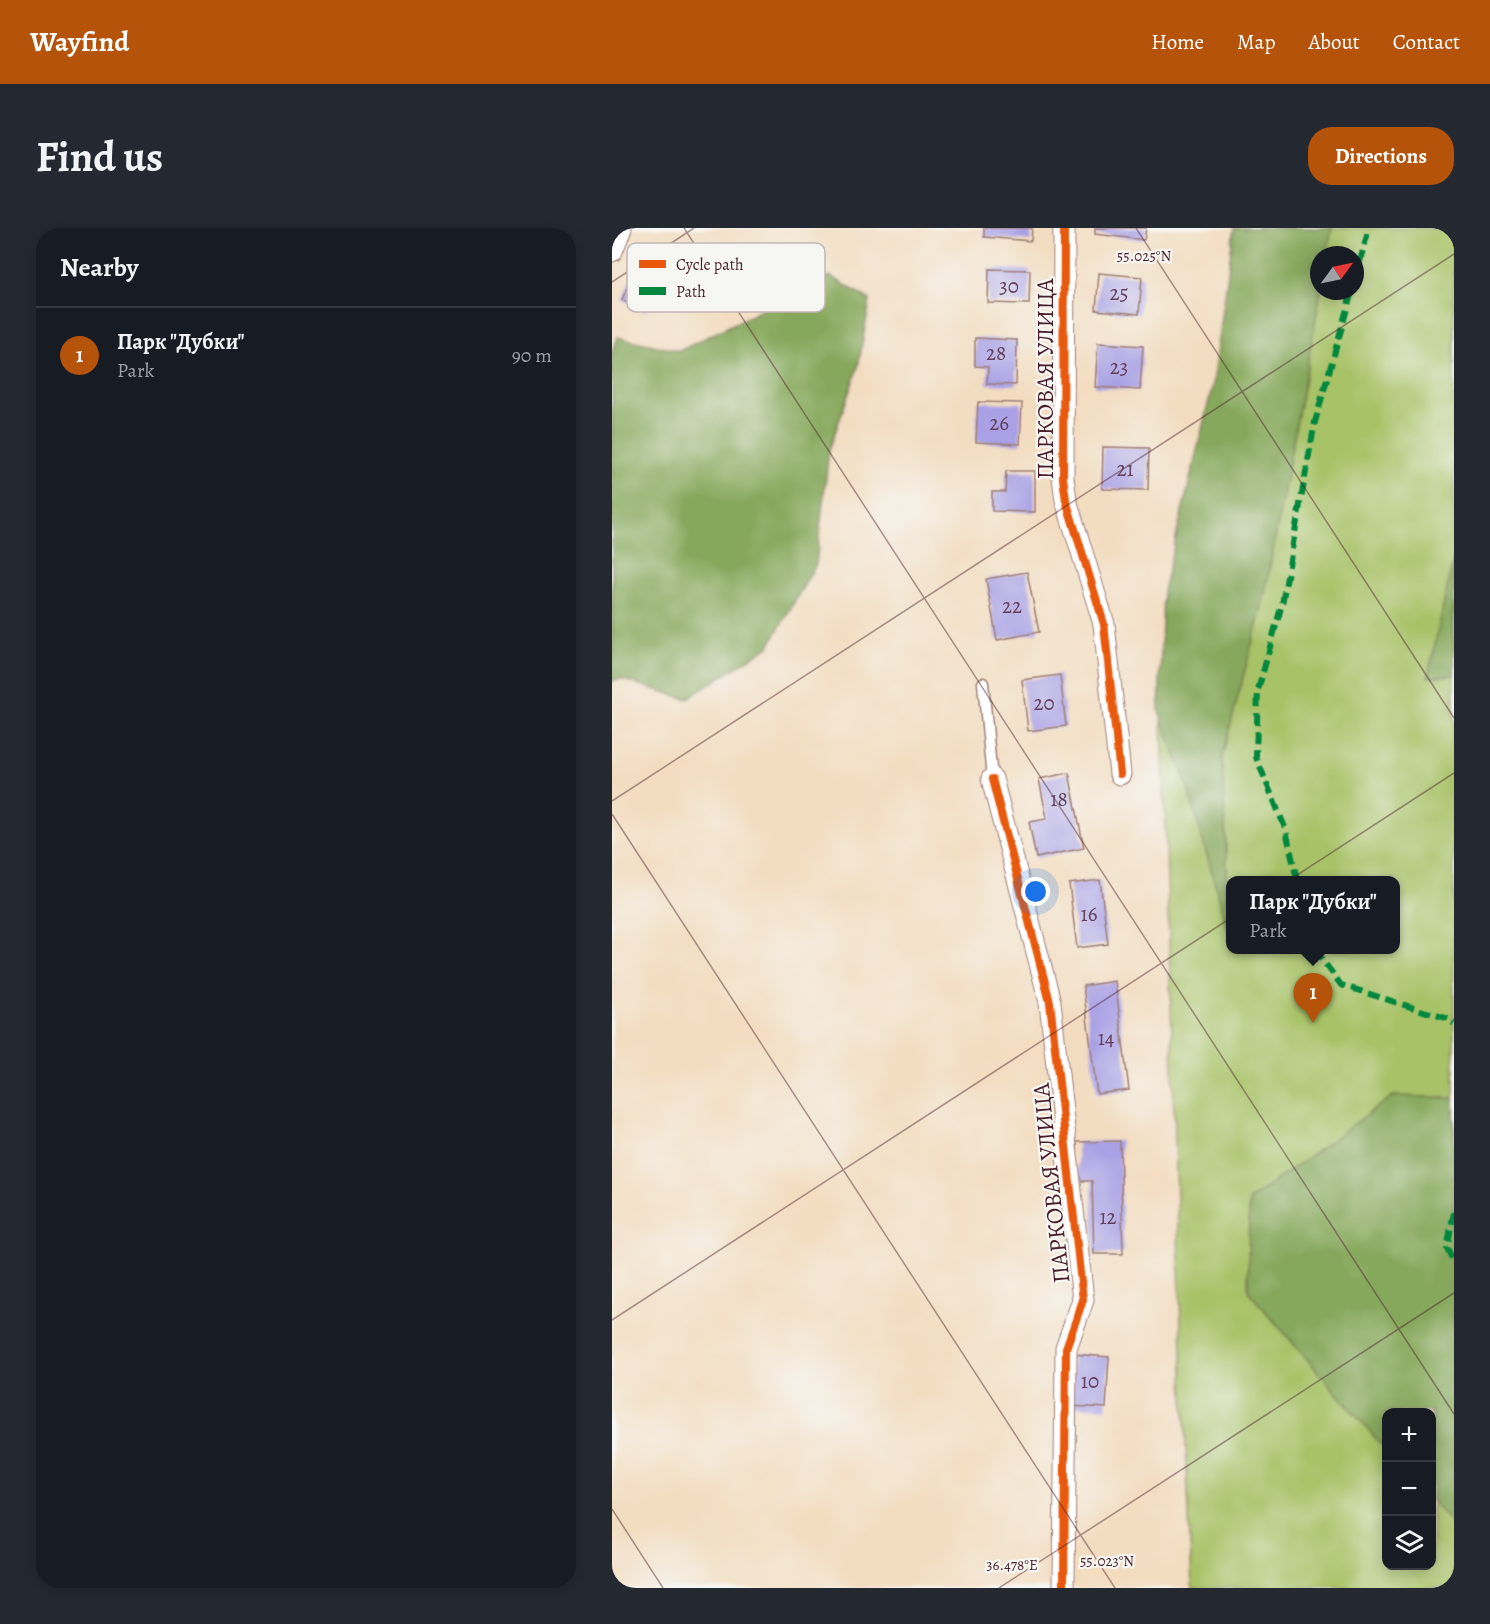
<!DOCTYPE html>
<meta charset="utf-8">
<style>
body{margin:0;font-family:Alegreya,serif;background:#242831;color:#f1f3f6}
.controls{position:absolute;right:18px;bottom:18px;display:grid;overflow:hidden;border-radius:12px;box-shadow:0 3px 15px #0003}
.controls button{width:54px;height:54px;display:grid;place-items:center;padding:0;border:0;border-bottom:2px solid #363941;background:#171b24;color:#f1f3f6;font:30px sans-serif}
.compass{position:absolute;left:698px;top:18px;width:54px;height:54px;border-radius:50%;background:#171b24;box-shadow:0 3px 15px #0003;rotate:57deg}
.you{position:absolute;left:424px;top:664px;width:21px;height:21px;margin:-15px;border:4px solid #fff;border-radius:50%;background:#1a73e8;box-shadow:0 0 0 9px #1a73e833}
.badge{display:grid;place-items:center;width:39px;height:39px;border-radius:50%;background:#b45309;color:#fff;font-size:20px;font-weight:700}
.pin{position:absolute;translate:-50% -50px;filter:drop-shadow(0 2px 3px #0008)}
.pin::after{content:'';position:absolute;top:32px;width:21px;height:18px;background:inherit;clip-path:polygon(0 0,100% 0,50% 100%)}
.popup{position:absolute;left:614px;top:648px;width:174px;height:78px;box-sizing:border-box;display:grid;place-content:center;border-radius:12px;background:#171b24;filter:drop-shadow(0 2px 4px #0005);font-size:20px;white-space:nowrap;color:#9ea1a6}
.popup b{font-size:22px;color:#f1f3f6}
.popup::after{content:'';position:absolute;left:50%;top:100%;margin-left:-12px;border:12px solid transparent;border-top-color:#171b24}
.list{margin:0;padding:0;list-style:none}
h2{display:flex;justify-content:space-between;align-items:center;height:78px;margin:0;padding:0 24px;font-size:26px}
h2 small{font-size:20px;font-weight:400;color:#9ea1a6}
.list li{display:grid;grid-template-columns:39px 1fr auto;gap:18px;align-items:center;box-sizing:border-box;height:96px;padding:0 24px;border-top:2px solid #363941}
.list b{display:block;font-size:22px;white-space:nowrap}
.list p{margin:0;font-size:20px;white-space:nowrap;color:#9ea1a6}
.list em{font-size:20px;font-style:normal;color:#9ea1a6}
.icon{flex:none;width:33px;height:33px;fill:none;stroke:currentColor;stroke-width:2;stroke-linecap:round;stroke-linejoin:round}
.map{position:relative;flex:none;width:842px;height:1360px;overflow:hidden;border-radius:24px}
header{display:flex;align-items:center;gap:36px;box-sizing:border-box;height:84px;padding:0 30px;background:#b45309;color:#fff}
header strong{font-size:28px}
nav{display:flex;gap:33px;margin-inline-start:auto;font-size:21px}
.intro{display:flex;align-items:center;justify-content:space-between;box-sizing:border-box;height:144px;padding:0 36px}
h1{margin:0;font-size:42px}
.button{padding:15px 27px;border-radius:24px;background:#b45309;color:#fff;font-size:21px;font-weight:700}
main{display:flex;gap:36px;padding:0 36px}
aside{flex:1;background:#171b24;border-radius:24px;box-shadow:0 3px 15px #0003}
.map>svg:first-child{display:block}
</style>
<header>
<strong>Wayfind</strong>
<nav><a>Home</a><a>Map</a><a>About</a><a>Contact</a></nav>
</header>
<div class="intro"><h1>Find us</h1><a class="button">Directions</a></div>
<main>
<aside>
<h2>Nearby<small></small></h2>
<ul class="list">
<li><span class="badge">1</span><div><b>Парк &quot;Дубки&quot;</b><p>Park</p></div><em>90 m</em></li>
</ul>
</aside>
<div class="map">
<svg width="842" height="1360" viewBox="0 0 842 1360">
<rect width="100%" height="100%" fill="#f6f6f2"/>
<filter id="ink" filterUnits="userSpaceOnUse"><feTurbulence type="fractalNoise" baseFrequency=".0167" numOctaves="2"/><feDisplacementMap in="SourceGraphic" scale="12" xChannelSelector="R" yChannelSelector="G"/><feConvolveMatrix kernelMatrix="1 2 1 2 8 2 1 2 1" color-interpolation-filters="sRGB"/></filter>
<filter id="wash" filterUnits="userSpaceOnUse"><feTurbulence type="fractalNoise" baseFrequency=".008" numOctaves="4" result="noise"/><feDisplacementMap in="SourceGraphic" scale="24" xChannelSelector="R" yChannelSelector="G"/><feGaussianBlur stdDeviation="1.35" result="paint"/><feColorMatrix in="noise" values="0 0 0 0 0 0 0 0 0 0 0 0 0 0 0 0 0 1.4 0 .05"/><feComposite in="paint" operator="in"/></filter>
<g filter="url(#wash)">
<rect width="100%" height="100%" fill="#f3ddc1"/>
<!-- green -->
<path fill="#a8c268" stroke="#79704a" stroke-width="1.5" fill-rule="evenodd" d="M646,0H842V1360H580L569,1099L550,492ZM707,27H743V63H707ZM618,652H783V722H618ZM774,1184H820V1338H774Z"/>
<!-- forest -->
<path fill="#86a85c" stroke="#686444" stroke-width="1.5" d="M622,0H720L715,27H707V63H709L652,370L610,529L618,709L575,556L547,483L551,363L601,156Z
M218,48L258,72L246,139L217,222L204,336L157,418L75,471L9,451L0,453V123L6,109L67,123Z
M842,328V447L816,449Z
M781,868L842,870V1299L820,1273V1184H774V1222L636,1063L637,972Z"/>
<g id="blocks">
<!-- building -->
<path fill="#a9a0e5" d="M372,0H420L419,13L372,9Z
M483,0H534L532,12L483,6Z
M377,41L418,42L417,76L376,75Z
M487,45L530,49L527,86L484,82Z
M20,47L45,58L34,83L10,72Z
M363,110L405,112L404,157L375,156L376,139L363,138Z
M486,115L531,118L528,162L483,159Z
M366,174L410,175L408,216L364,214Z
M491,219L537,220L536,262L490,261Z
M394,243H423V284L380,283V264H393Z
M415,344L427,404L385,412L374,351Z
M448,447L454,498L416,503L410,452Z
M457,545L472,620L424,630L417,594L435,591L427,551Z
M488,652L496,716L465,720L457,656Z
M503,753L517,862L485,866L471,758Z
M508,913L511,1026H482L480,953H466L465,914Z
M461,1126L497,1129L494,1180L458,1178Z"/>
</g>
</g>
<g filter="url(#ink)">
<use href="#blocks" fill-opacity="0" stroke="#9e7e76" stroke-width="1.5"/>
<g fill="none" stroke-linecap="round" stroke-linejoin="round">
<!-- service casing -->
<g stroke="#9e7e76" stroke-width="13">
<path id="service" d="M371,455L380,551"/>
</g>
<!-- minor casing -->
<g stroke="#9e7e76" stroke-width="23">
<path id="minor" d="M452,0L451,250L454,272L492,396L508,546
M0,23L9,0
M380,551L438,774L471,1072L454,1120L452,1360"/>
</g>
<!-- service -->
<use href="#service" stroke="#fff" stroke-width="10"/>
<!-- minor -->
<use href="#minor" stroke="#fff" stroke-width="21"/>
<!-- quiet -->
<path stroke="#00873e" stroke-width="6" stroke-dasharray="12 6" stroke-linecap="butt" d="M743,52L757,0
M685,652L674,602L644,529L646,462L670,376L703,194L740,63
M703,722L729,757L837,791L842,796
M842,984L835,1020L842,1035"/>
<!-- cycleway casing -->
<g stroke="#f6f6f2" stroke-width="11">
<path id="cycleway" d="M452,0L451,250L454,272L492,396L508,546
M380,551L438,774L471,1072L454,1120L452,1360"/>
</g>
<!-- cycleway -->
<use href="#cycleway" stroke="#e8590c" stroke-width="8"/>
</g>
</g>
<!-- ticks -->
<path fill="none" stroke="#4a1f2b" stroke-width="1.5" stroke-opacity="0.45" d="M72,0L842,1186M524,0L842,490M0,54L82,0M0,573L842,26M0,586L503,1360M0,1092L842,545M0,1281L51,1360M387,1360L842,1065"/>
<g text-anchor="middle" stroke-width="4.5" stroke-linejoin="round" paint-order="stroke">
<!-- number labels -->
<g font-size="21" fill="#623f5a">
<text x="397" y="65">30</text>
<text x="507" y="72">25</text>
<text x="384" y="132">28</text>
<text x="507" y="146">23</text>
<text x="387" y="202">26</text>
<text x="513" y="248">21</text>
<text x="400" y="385">22</text>
<text x="432" y="482">20</text>
<text x="447" y="578">18</text>
<text x="477" y="693">16</text>
<text x="494" y="817">14</text>
<text x="496" y="996">12</text>
<text x="478" y="1160">10</text>
</g>
<!-- street labels -->
<g font-size="24" fill="#4a1f2b" stroke="#f6f6f2">
<text transform="translate(433 151) rotate(-90)" y="8">ПАРКОВАЯ УЛИЦА</text>
<text transform="translate(439 955) rotate(-96)" y="8">ПАРКОВАЯ УЛИЦА</text>
</g>
</g>
<!-- legend -->
<rect x="15" y="15" width="198" height="69" rx="9" fill="#f6f6f2" stroke="#c2b6b6" stroke-width="1.5"/>
<rect x="27" y="32" width="27" height="8" fill="#e8590c"/>
<rect x="27" y="59" width="27" height="8" fill="#00873e"/>
<g font-size="16" fill="#4a1f2b">
<text x="64" y="42">Cycle path</text>
<text x="64" y="69">Path</text>
</g>
<g font-size="15" text-anchor="middle" fill="#4a1f2b" stroke="#f6f6f2" stroke-width="4.5" stroke-linejoin="round" paint-order="stroke">
<text x="532" y="33">55.025°N</text>
<text x="495" y="1338">55.023°N</text>
<text x="400" y="1342">36.478°E</text>
</g>
</svg>
<div class="controls">
<button>+</button>
<button>−</button>
<button><svg class="icon" aria-label="layers" viewBox="0 0 24 24"><path d="M12 4l9 5-9 5-9-5zM3 14l9 5 9-5"/></svg></button>
</div>
<svg class="compass" viewBox="-18 -18 36 36"><path d="M0-13l5 13h-10z" fill="#e53935"/><path d="M0 13l5-13h-10z" fill="#9ea1a6"/></svg>
<div class="you"></div>
<div class="pin badge" style="left:701px;top:795px">1</div>
<div class="popup"><b>Парк &quot;Дубки&quot;</b>Park</div>
</div>
</main>
